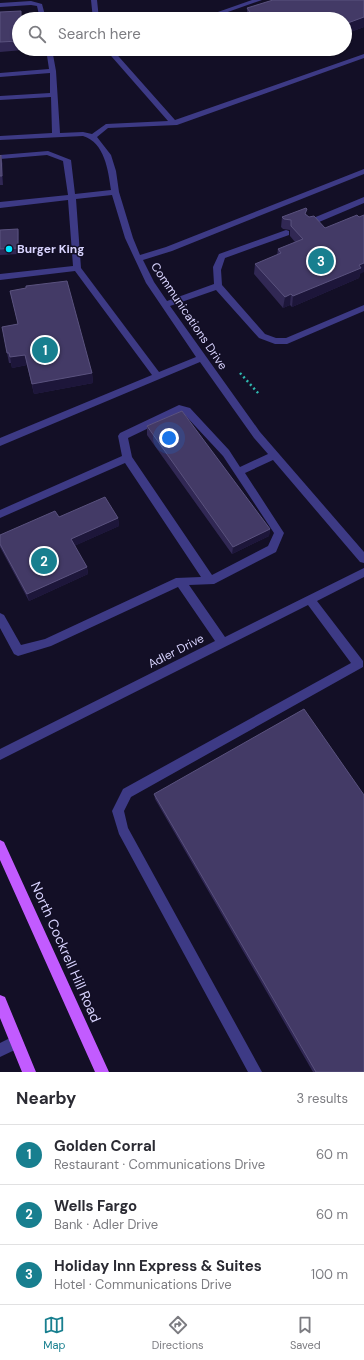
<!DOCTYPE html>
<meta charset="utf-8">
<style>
body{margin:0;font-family:"DM Sans",sans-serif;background:#f2f2f3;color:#2b2b33}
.you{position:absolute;left:169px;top:438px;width:14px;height:14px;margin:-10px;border:3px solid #fff;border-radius:50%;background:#1a73e8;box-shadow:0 0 0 6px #1a73e833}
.badge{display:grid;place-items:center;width:26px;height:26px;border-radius:50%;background:#187f8f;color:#fff;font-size:13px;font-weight:700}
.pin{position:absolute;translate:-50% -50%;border:2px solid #fff;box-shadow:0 1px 4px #0006}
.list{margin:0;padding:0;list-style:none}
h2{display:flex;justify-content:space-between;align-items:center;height:52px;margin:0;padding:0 16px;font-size:17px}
h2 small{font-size:13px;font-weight:400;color:#7c7c81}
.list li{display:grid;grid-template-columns:26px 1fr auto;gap:12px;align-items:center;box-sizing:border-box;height:60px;padding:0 16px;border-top:1px solid #e1e1e2}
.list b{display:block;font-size:15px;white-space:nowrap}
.list p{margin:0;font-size:13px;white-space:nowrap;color:#7c7c81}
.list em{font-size:13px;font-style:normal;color:#7c7c81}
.icon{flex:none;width:22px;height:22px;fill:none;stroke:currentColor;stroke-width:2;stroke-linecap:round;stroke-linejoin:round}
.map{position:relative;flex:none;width:364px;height:1072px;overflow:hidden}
.search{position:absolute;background:#fff;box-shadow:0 1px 3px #0004;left:12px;right:12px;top:12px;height:44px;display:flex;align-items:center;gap:10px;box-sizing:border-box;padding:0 14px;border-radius:22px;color:#7c7c81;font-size:15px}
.sheet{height:232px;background:#fff}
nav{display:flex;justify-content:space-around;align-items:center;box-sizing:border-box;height:56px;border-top:1px solid #e1e1e2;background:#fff;font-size:11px;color:#7c7c81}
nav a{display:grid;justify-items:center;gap:2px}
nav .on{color:#187f8f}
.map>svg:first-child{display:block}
</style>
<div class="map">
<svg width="364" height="1072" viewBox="0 0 364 1072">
<rect width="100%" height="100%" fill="#130f26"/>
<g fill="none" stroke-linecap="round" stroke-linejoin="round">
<!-- path -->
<path stroke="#2fb8b0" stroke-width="2.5" stroke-dasharray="2 3" stroke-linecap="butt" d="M240,373L259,394"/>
<!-- minor -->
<path fill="#3d3a85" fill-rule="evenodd" d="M91,0H97L99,19H93Z
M252,0H262L208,19H198Z
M31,1L42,4L46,19H40L37,6L31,5L0,7V3Z
M46,49H52L56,71L60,133L83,132L92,134L106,124L168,121L105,49H112L175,120L364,54V58L177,125L108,128L97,137L111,155L116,171L119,192L133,238L140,255L166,247L364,169V174L172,251L143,260L154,282L167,301L214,284L213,267L219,254L286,230L289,231V235L225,258L221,270L222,285L265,334L276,338H286L364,305V311L287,344H275L259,338L216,290L170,306L260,432L364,552V563L360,562L273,460L245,473L284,533L276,552L214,584L189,585L225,637L364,568V577L317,601L363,661V667L131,797L124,811L128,828L262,1072H248L119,834L112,811L123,789L351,663L308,605L0,760V749L215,641L178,587L51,646L18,656L14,654L0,628V613L4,615L21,645L45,639L176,578L201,577L125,463L0,518V510L122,456L118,436L120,433L179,405L190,408L229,450L240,467L268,454L254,438L200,362L0,446V438L152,375L75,271L0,280V274L73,266L68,200L0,208V202L68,195L63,161L47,155L0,159V155L48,151L71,160L75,194L111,190C108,170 105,143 83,136L0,140V136L52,133L51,97L0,100V96L50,93V73L0,77V73L49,69ZM112,195L125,238L146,283L196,357L159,372L81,268L76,199ZM180,413L184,414L223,456L274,533L268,546L212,575L132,457L128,438Z
M364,197V203L312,225L309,226L305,223L306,221Z
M16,1035L21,1037L23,1042L21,1047L0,1057V1043Z"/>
<!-- major -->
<path fill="#c25bff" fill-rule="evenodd" d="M0,840L4,842L109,1072H95L0,860Z
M0,995L5,997L36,1072H22L0,1018Z"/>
</g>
<!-- wall -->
<path fill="#312854" d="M364,0V27L345,34V19H244L245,13H247V8Z
M0,12L19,19V49H23V50L0,52Z
M272,49H302L286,55L283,52L277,54Z
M0,156L3,165V185H0Z
M306,214L360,274L359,278L292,307L290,305L283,308L254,274L255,264L277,255L278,249L295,242L290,236V230L283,229L281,227L282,217Z
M18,229L19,236V254L0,255V230Z
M10,291L92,373L93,383L34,394L27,365L12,368L11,363H9L2,327L18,324Z
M147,426L270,529L269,536L232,554L147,435Z
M59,517L118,518L119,526L74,546L87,567L88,574L29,601L0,547V535Z
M154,794L364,1072H313L155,799Z"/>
<!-- shaded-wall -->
<path fill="#1d163a" d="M364,17V27L345,34V24Z
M277,49H283V52L277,54Z
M287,49H302L286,55Z
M1,155L3,165V185L2,176Z
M18,229L19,236V254L18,248Z
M364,263V272L360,274L359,278L292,307L293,296Z
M291,294L290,305L283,308L285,297Z
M25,355L27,365L12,368L10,357Z
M92,373L93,383L34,394L32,384Z
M118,518L119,526L72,547L71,539Z
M270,529L269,536L232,554L233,547Z
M87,567L88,574L29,601L27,594Z"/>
<!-- building -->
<path fill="#433a66" stroke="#5a527e" d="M273,0H364V17L345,24V19H251L245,13L250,12L247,8Z
M21,11V19H19V41L0,42V12Z
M1,155L2,176H0V156Z
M306,208L307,209L305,214L309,217L314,216L325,228L357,215L359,217L364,215V263L359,265L361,268L293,296L291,294L285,297L255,264L281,253L278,249L303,239L291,226V220L284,219L282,217Z
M18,229V248L0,249V230Z
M67,281L92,373L32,384L25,355L10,357L9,353H7L2,327L18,324L10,291L26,288V286Z
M182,411L270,529L233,547L147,426Z
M105,497L118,518L71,539L87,567L27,594L0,544V535L55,511L59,517Z
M304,709L364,795V1072H316L154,794Z"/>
<!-- markers -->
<circle fill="#00e5ff" stroke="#130f26" stroke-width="1.5" cx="9" cy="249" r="4"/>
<g text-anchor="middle" stroke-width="3" stroke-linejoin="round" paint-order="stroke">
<!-- poi labels -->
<g font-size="12" font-weight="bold" fill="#d9d4ff" stroke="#130f26" text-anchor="start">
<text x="17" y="253">Burger King</text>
</g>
<!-- street labels -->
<g font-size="12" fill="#d9d4ff" stroke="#130f26">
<text transform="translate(189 316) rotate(56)" y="4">Communications Drive</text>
<text transform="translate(176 651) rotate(-27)" y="4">Adler Drive</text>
</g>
<!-- near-street labels -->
<g font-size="14" fill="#d9d4ff" stroke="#130f26">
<text transform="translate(66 952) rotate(66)" y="5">North Cockrell Hill Road</text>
</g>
</g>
</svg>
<div class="you"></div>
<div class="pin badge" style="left:45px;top:350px">1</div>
<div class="pin badge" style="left:44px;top:561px">2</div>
<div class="pin badge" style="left:321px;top:261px">3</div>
<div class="search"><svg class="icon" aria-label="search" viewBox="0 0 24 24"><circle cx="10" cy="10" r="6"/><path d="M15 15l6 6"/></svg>Search here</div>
</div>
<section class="sheet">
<h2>Nearby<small>3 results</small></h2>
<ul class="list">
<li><span class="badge">1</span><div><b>Golden Corral</b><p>Restaurant · Communications Drive</p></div><em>60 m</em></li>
<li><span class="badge">2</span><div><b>Wells Fargo</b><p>Bank · Adler Drive</p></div><em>60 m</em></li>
<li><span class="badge">3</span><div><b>Holiday Inn Express &amp; Suites</b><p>Hotel · Communications Drive</p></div><em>100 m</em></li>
</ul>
</section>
<nav>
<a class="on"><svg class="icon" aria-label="map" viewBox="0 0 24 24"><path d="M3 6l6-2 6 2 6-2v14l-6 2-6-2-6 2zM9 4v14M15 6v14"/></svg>Map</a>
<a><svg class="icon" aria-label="directions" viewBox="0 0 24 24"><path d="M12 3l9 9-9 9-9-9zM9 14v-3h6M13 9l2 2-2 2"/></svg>Directions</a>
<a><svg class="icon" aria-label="saved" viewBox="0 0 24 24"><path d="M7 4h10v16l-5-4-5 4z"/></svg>Saved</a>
</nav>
